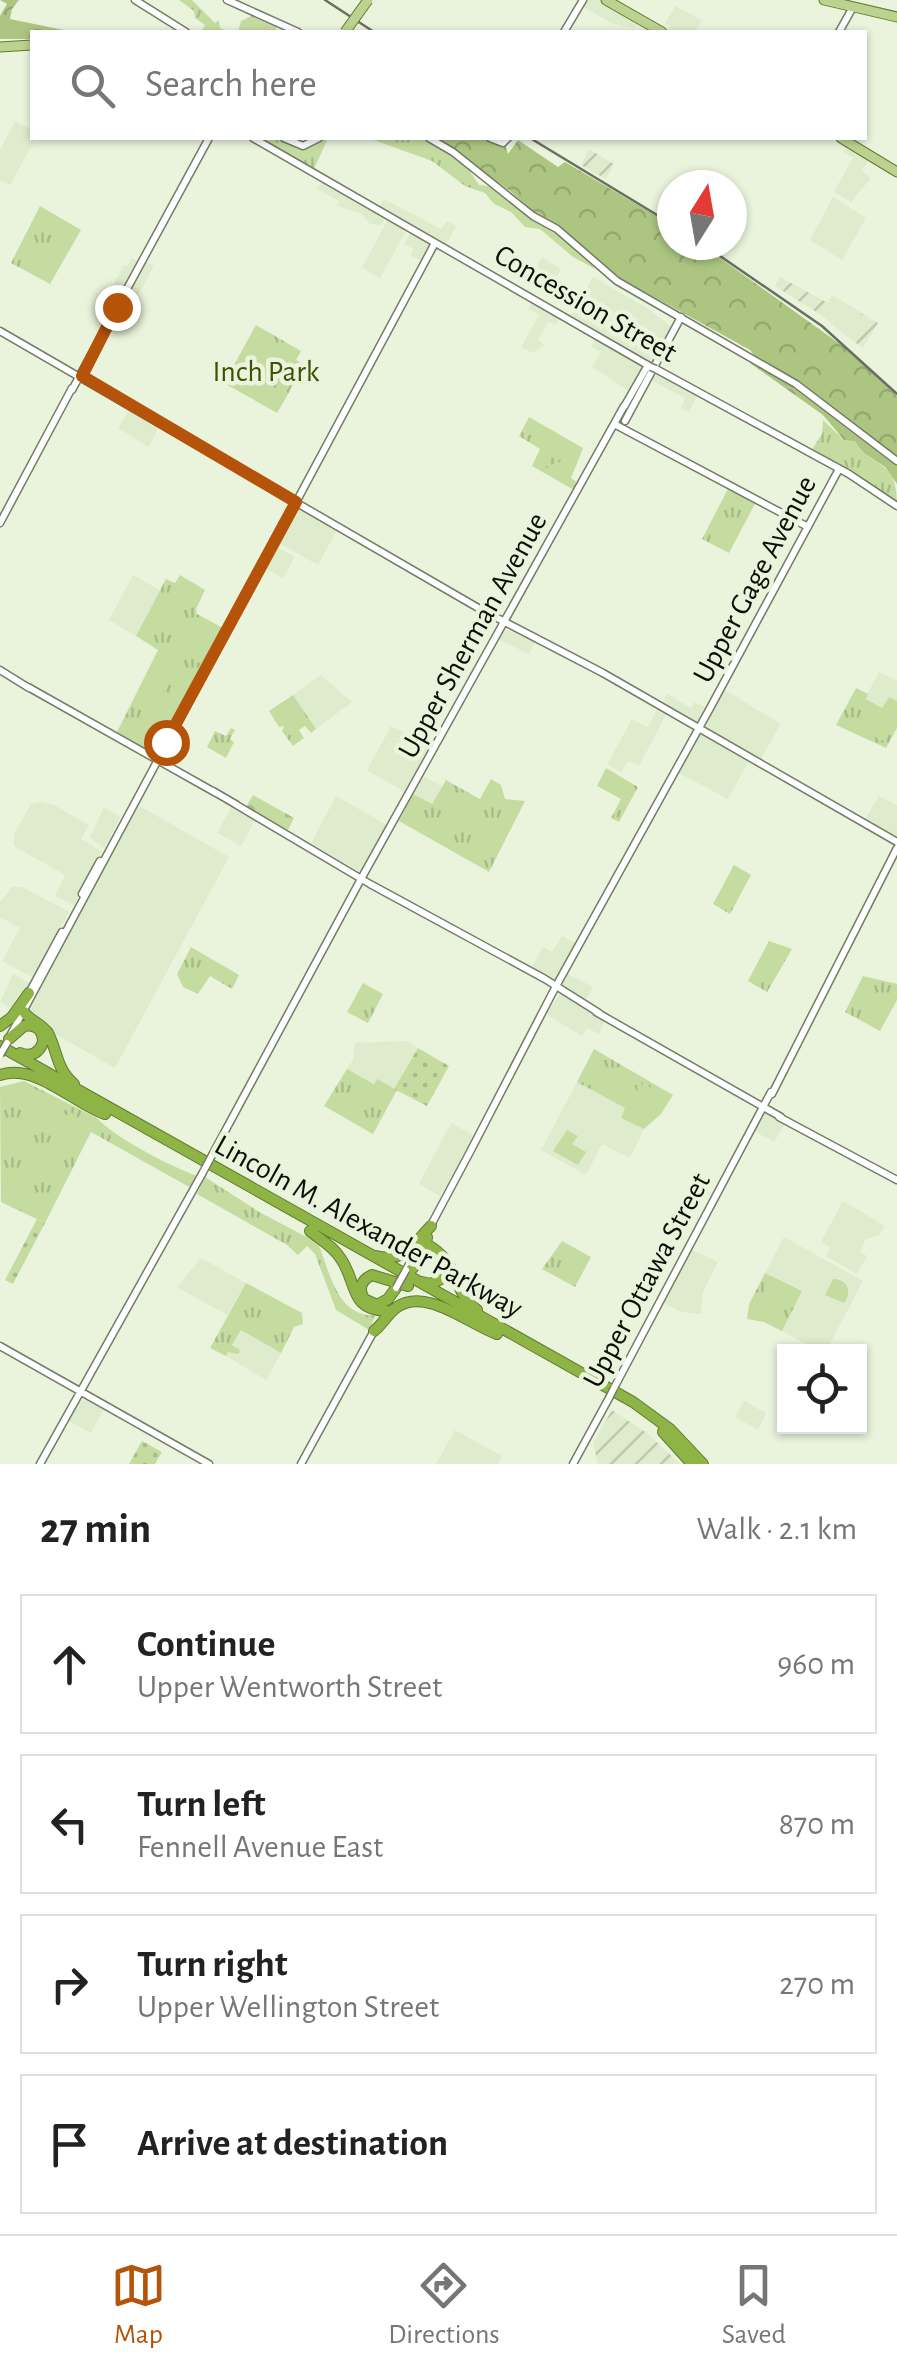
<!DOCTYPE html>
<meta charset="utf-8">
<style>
body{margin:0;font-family:"Alegreya Sans",sans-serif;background:#f2f2f2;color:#222}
.controls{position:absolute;right:30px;bottom:30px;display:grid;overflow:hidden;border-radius:0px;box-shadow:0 2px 8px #0004}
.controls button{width:90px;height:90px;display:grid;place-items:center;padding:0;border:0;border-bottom:2px solid #e0e0e0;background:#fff;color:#222;font:50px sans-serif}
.compass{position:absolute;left:657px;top:170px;width:90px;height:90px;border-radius:50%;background:#fff;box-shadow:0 2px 8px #0004;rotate:11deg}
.stop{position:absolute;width:30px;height:30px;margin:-22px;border:8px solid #b45309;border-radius:50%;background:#fff}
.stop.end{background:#b45309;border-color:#fff;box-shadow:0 2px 10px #0008}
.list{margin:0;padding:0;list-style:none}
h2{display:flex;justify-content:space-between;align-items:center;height:130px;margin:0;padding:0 40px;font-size:42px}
h2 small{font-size:32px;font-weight:400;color:#767676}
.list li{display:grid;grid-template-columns:65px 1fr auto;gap:30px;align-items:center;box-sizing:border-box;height:140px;margin:0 20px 20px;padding:0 20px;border:2px solid #e0e0e0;border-radius:0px}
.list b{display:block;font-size:38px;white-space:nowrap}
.list p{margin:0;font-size:32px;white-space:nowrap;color:#767676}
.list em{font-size:32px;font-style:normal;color:#767676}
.icon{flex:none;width:55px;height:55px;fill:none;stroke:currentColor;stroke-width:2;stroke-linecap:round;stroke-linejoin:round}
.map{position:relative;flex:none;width:897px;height:1464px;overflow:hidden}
.search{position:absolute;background:#fff;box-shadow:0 2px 8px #0004;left:30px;right:30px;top:30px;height:110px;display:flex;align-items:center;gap:25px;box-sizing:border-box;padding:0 35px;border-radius:0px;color:#767676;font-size:38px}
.sheet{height:770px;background:#fff}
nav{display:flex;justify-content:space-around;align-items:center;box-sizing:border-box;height:140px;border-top:2px solid #e0e0e0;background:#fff;font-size:28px;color:#767676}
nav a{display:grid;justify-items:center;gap:5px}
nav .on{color:#b45309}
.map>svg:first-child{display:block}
</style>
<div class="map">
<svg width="897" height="1464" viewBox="0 0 897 1464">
<defs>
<pattern id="industrial-furrows" width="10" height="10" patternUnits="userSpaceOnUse" patternTransform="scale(2.5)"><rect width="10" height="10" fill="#deebcc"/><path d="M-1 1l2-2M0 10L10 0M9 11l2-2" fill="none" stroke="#bdc8ae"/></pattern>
<pattern id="grass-dots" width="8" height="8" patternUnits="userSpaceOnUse" patternTransform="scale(2.5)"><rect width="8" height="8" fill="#c5dca1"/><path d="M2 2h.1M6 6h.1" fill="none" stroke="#a8bc89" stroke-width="1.8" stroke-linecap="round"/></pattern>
<pattern id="forest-crowns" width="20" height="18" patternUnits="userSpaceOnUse" patternTransform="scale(2.5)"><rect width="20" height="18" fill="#acc682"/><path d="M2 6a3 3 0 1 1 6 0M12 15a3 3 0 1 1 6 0" fill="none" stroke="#93a96f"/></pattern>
<pattern id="cemetery-stones" width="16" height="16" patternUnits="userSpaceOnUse" patternTransform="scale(2.5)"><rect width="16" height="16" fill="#c5dca1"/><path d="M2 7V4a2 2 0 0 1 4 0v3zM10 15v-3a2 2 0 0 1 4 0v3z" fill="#a8bc89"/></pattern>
<pattern id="park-tufts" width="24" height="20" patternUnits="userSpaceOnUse" patternTransform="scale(2.5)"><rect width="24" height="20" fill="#c5dca1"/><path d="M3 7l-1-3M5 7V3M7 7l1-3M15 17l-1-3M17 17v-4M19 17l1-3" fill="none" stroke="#a8bc89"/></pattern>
</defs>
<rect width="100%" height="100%" fill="#eaf4dc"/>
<!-- built -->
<path fill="#deebcc" d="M585,0H601L638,22L635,28L613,24L582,6Z
M675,6L702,20L695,32H667L671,26L665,23Z
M15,121L32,130V138H36L10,185L0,180V150Z
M848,145L869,159L862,171L871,178L851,202L834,192L853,158L844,152Z
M323,179L386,216L381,225L370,224L362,214L337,206L339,201L317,189Z
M833,197L866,218L842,260L810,240Z
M384,199L441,229L447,221L456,226L446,245L379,207Z
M388,219L407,229L380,278L362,268Z
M411,232L432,243L422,261L411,256L413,249L404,244Z
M542,257L561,269L553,284L533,272Z
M132,258L139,262L109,317L99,312L124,265L127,266Z
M145,261L154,266L125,319L116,314Z
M593,277L647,308L673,328L653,364L571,315Z
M832,295L862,313L849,338L821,315Z
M533,300L561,315L556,325L548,322L538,340L545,345L533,353L521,347L539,315L528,309Z
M596,338L643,366L629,391L592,367L601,352L591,346Z
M653,371L697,396L689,412L681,408L685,398L649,379Z
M130,409L159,426L149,447L118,428Z
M297,506L338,528L318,565L277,542Z
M275,546L295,557L283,578L263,567Z
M133,575L160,590L136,636L109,620Z
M505,629L535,642L529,654L498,639Z
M879,672L897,681V701L889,697L882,708L865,698Z
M321,675L352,702L316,729L293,695Z
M723,689L781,724L760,760L706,727Z
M667,694L691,708L695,702L706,708L699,721H695L662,703Z
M658,708L667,713L639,766L628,761L621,772L607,765L632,719L648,727Z
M391,726L432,748L408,794L367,770Z
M700,734L748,762L728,799L679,773Z
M423,776L442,786L432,805L413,794Z
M336,796L389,826L364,870L359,871L311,843Z
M879,796L897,806V840L864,821Z
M42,802L54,805L89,825L81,839L102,851L74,905L55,896L65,875L14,846V834L31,804Z
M138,805L229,857L115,1068L48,1030L26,1009Z
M232,806L255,820L241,846L217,833Z
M104,807L120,817L105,848L90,838Z
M12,887H22L69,912L34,978L2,961L20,928L0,917V902Z
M562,936L577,944L556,980L552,981L531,969L543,947L552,952Z
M13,974L31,984L13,1010L0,1002Z
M568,974L593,987L586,1000L562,986Z
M561,993L605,1020L599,1034L587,1028L582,1036L546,1014Z
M406,1041L418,1048L394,1089L378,1080L375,1084L347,1069L353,1060L355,1043Z
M577,1082L626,1108L621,1118L644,1129L630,1158L602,1144L586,1175L541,1150Z
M765,1113L786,1122L774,1142L754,1131Z
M451,1123L474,1136L440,1196L419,1184Z
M843,1201L885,1226L879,1235L865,1240L860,1252L867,1256L857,1274L826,1256L830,1247L821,1242Z
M784,1237L863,1281L826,1351H819L782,1331L802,1291L765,1273Z
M692,1250L718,1262L703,1292L701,1314L681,1312L664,1303Z
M201,1258L246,1283L227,1315L177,1287Z
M241,1330L281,1353L266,1380L226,1356Z
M86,1400L104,1409L91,1433L69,1421L79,1402Z
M744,1401L766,1413L758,1430L735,1417Z
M455,1430L502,1456L498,1464H436Z"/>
<!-- industrial -->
<path fill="url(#industrial-furrows)" d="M589,149L614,164L606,179L581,165Z
M780,277L828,303L821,315L775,286Z
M862,313L878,323L863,348L849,338Z
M612,1410L647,1433L680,1464H598L593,1443Z"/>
<!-- grass -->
<path fill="url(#grass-dots)" d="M418,1048L449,1066L427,1106L394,1089Z
M37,1219L45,1223L13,1284L5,1280Z
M142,1441L162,1452L155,1464H129Z"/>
<!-- forest -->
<path fill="url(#forest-crowns)" d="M0,0H19L12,9L10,19L73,32H32V39H0V16L7,4Z
M435,138H485L506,147L508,154L518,140L558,167L565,162L672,225V245H702L851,352L897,396V484L885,467L844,440L823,415L750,363L754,355L750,350L616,276L560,226L533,211L509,190Z"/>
<!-- cemetery -->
<path fill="url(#cemetery-stones)" d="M253,795L294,818L288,830L246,807Z"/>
<!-- park -->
<path fill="url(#park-tufts)" d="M179,0H192L215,23L219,20L220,28L230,32H201L205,25L195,18L194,11Z
M253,15L278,25L274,32H238L241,21Z
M258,138H280L301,148L328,138L314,169Z
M368,138C386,138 408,134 425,138C447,142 469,168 479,185L495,187L533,220L564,239L597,270L573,257L540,229L525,227L511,212L494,204L485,193L465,186L432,161Z
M40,206L81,230L50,284L11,263Z
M256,325L301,351L296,360L305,365L277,413L224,383Z
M529,417L583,448L571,478L578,483L574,490L532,466L540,449L519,436Z
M823,420L844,440L855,441C871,469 897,458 897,503L811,451L822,434Z
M729,487L756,502L729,553L702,539Z
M180,575L205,590L196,609L197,614L223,628L173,722L152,753L117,732L158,650L136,636L166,579L175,583Z
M856,688L868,694L866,699L882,708L889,697L897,701V728L886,748L836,725Z
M293,695L316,729L311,733L305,726L299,730L304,738L293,746L282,731L284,726L279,727L269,711Z
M231,728L235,730L230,739L234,742L226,758L207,747L215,731L226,736Z
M606,768L638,787L619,822L611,818L621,799L597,786Z
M491,779L501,785L505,799L525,801L489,872L399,821L413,794L432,804L446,780L480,799Z
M734,865L751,875L730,914L713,904Z
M769,941L792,949L767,992L748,981Z
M191,947L239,975L232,989L210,976L198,994L183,987L177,974Z
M863,976L897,984V1000L880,1031L845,1012Z
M363,983L383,994L368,1023L347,1012Z
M594,1049L673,1095L661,1114L644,1129L621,1118L625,1108L577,1082Z
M347,1069L374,1084L377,1079L397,1090L373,1134L324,1106Z
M24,1081L97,1118C112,1136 173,1168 198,1176L191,1188L91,1132L45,1223L1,1202L0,1087Z
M205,1177L261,1213L318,1243C330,1272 337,1318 376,1315L369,1330L336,1310L315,1254L307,1246L298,1255L287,1245L197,1194Z
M562,1241L591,1257L575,1287L542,1269Z
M765,1273L802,1291L782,1331L764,1322L747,1319L749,1304Z
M246,1283L302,1313L303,1324L294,1327L281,1353L241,1330L232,1345L240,1350L238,1354L228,1352L226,1356L210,1348Z"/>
<!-- pitch -->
<path fill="#c5dca1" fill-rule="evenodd" d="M45,252L60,262L52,275L44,269L42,274L27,268L33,254L42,259Z
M253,348L271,364L264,371L252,374L253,382L263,379L275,384L262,402L232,383L238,366Z
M282,373L293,380L276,409L268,404L276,396L275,389Z
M565,443L576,451L564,474L537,462L543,448L550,456V465L565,460L562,453Z
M190,620L218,634L210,648L182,633Z
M181,636L209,651L202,664L174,649Z
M154,674L169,682L155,707L140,699Z
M882,714L897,719L885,741L858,731L867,718Z
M769,950L783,958L770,983L756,976Z
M602,1065L631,1079L637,1091L643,1083L653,1089L648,1096H634L624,1103L591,1085L592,1071ZM602,1067L633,1083L634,1091L631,1097L620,1099L596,1085L593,1075Z
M604,1070L630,1084L623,1097L597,1083Z
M35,1089L52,1098L58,1109L29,1116L22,1091Z
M73,1113L77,1128L49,1136L45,1121Z
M567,1130L578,1136L572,1144L586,1152L578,1165L553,1151Z
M770,1278L785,1285L771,1313L756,1306Z
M833,1279C847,1279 853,1291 844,1303L825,1295Z"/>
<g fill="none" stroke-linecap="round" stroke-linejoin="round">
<!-- secondary casing -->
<g stroke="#737c66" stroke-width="9">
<path id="secondary" d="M135,0L186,32
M227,0L298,32
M564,32L583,0
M839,32L853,7
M253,138L651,367
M284,138L303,146L319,138
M429,138L453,152L533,216L557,229L617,281L796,384L897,461
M490,138L503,143L508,138
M0,331L480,609L603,673L897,842
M656,369L849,474L897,506
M72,390L209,138
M624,407L648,365
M625,421L681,317
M616,425L808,527
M0,523L72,388
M0,670L29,688
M28,687L216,793
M709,710L839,469
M213,791L237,805
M235,804L370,884L545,979L599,1013
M82,894L100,861
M28,995L62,932
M596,1012L781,1117
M11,1034L435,243
M772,1094L897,848
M779,1117L897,1180
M471,1150L555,988L709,710
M210,1159L361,879L624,406
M430,1227L471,1150
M406,1270L421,1242
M0,1346L209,1464
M614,1388L771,1092
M40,1464L202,1174
M301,1464L375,1329
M573,1464L609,1398"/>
</g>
<!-- primary casing -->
<g stroke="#617a30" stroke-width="11">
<path id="primary" d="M606,0L662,32
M824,0L897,17
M0,47L32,45
M841,138L897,172"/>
</g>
<!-- highway casing -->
<g stroke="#617a30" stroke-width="12">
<path id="highway" d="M24,1012C30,1021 41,1023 48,1033C58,1052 56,1069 74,1084
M0,1026L12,1017L29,993
M9,1039L24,1026C36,1024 43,1030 43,1042C39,1054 30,1057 20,1053
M0,1046L633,1402L670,1429L703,1464
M0,1075C36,1063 73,1103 105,1114
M310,1231C321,1240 334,1247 341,1259C358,1284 349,1310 387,1311
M427,1237L426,1244C460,1262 450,1288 477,1310
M376,1256C405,1263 413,1244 431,1226
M409,1272L425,1255L440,1258L445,1268L441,1279L431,1284L422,1282
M396,1288L388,1299L377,1305L364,1299C358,1289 361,1280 372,1275L408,1286
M374,1331C383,1324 388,1313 397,1307C426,1287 469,1324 497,1334
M663,1432L692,1464"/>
</g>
<!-- secondary -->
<use href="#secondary" stroke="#fff" stroke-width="6"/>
<!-- primary -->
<use href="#primary" stroke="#bcd290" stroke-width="9"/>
<!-- highway -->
<use href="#highway" stroke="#8fb446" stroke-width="10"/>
<!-- rail -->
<path stroke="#696f61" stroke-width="2.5" d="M325,0L374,32
M530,138L672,224
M704,245L822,326L897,394"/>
<!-- secondary-bridge casing -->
<g stroke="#737c66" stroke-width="9" stroke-linecap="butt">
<path id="secondary-bridge" d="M651,367L656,369
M0,1055L7,1043
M202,1174L210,1159
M396,1288L406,1270
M609,1398L614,1388"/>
</g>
<!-- primary-bridge casing -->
<g stroke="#617a30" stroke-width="11" stroke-linecap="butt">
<path id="primary-bridge" d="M345,32L368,0"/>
</g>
<!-- secondary-bridge -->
<use href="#secondary-bridge" stroke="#fff" stroke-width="6"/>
<!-- primary-bridge -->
<use href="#primary-bridge" stroke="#bcd290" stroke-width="9"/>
</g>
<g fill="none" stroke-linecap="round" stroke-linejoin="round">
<!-- route -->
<path stroke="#b45309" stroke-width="12" d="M117,307L82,376L296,502L166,742"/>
</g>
<g text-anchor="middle" stroke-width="9" stroke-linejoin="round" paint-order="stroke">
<!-- street labels -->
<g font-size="30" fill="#0c0f08" stroke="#eaf4dc">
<text transform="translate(586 303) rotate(30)" y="10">Concession Street</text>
<text transform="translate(754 579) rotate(-62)" y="10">Upper Gage Avenue</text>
<text transform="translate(472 635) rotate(-61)" y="10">Upper Sherman Avenue</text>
<text transform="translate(369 1226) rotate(29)" y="10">Lincoln M. Alexander Parkway</text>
<text transform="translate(646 1280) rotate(-62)" y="10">Upper Ottawa Street</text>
</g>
<!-- park labels -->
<g font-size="30" fill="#3d5304" stroke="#eaf4dc">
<text x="266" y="381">Inch Park</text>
</g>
</g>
</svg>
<div class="controls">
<button><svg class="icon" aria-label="locate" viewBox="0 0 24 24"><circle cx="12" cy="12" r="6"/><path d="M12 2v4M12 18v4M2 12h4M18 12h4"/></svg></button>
</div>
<svg class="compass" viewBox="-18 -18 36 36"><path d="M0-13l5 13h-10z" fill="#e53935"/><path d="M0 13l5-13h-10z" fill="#767676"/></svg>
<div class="stop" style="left:166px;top:742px"></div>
<div class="stop end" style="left:117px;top:307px"></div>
<div class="search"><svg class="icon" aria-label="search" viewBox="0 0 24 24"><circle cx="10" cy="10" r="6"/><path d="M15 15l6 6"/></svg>Search here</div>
</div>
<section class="sheet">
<h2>27 min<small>Walk · 2.1 km</small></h2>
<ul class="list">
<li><svg class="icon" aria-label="ahead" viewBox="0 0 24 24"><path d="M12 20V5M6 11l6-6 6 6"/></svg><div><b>Continue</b><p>Upper Wentworth Street</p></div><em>960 m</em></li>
<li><svg class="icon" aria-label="left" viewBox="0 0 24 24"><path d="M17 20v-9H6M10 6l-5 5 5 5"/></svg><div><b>Turn left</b><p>Fennell Avenue East</p></div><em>870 m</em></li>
<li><svg class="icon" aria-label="right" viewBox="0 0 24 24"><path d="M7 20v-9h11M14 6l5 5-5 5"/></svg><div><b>Turn right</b><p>Upper Wellington Street</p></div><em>270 m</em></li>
<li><svg class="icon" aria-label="arrive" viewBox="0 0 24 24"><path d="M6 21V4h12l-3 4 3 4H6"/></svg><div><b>Arrive at destination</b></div></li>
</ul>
</section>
<nav>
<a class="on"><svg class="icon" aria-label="map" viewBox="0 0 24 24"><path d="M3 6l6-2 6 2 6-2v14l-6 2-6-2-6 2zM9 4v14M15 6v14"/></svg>Map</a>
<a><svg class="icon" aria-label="directions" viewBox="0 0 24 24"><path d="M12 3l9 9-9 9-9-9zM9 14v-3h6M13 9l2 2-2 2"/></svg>Directions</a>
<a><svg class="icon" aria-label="saved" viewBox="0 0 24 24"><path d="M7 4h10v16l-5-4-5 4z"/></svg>Saved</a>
</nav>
